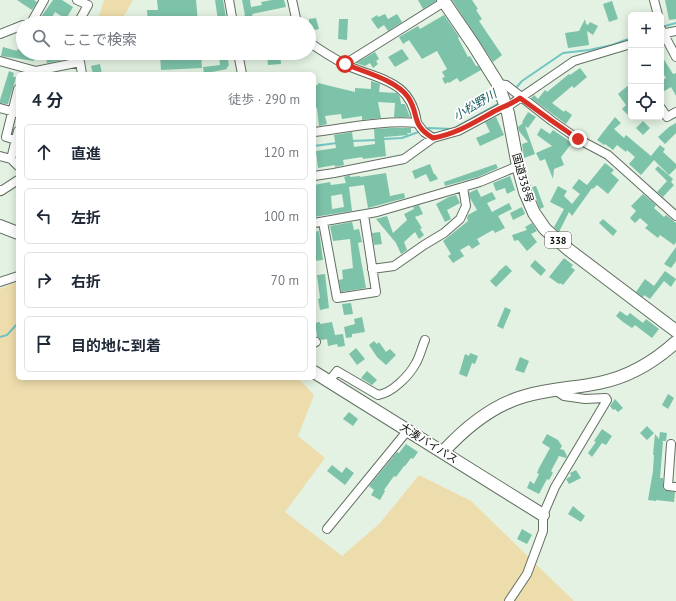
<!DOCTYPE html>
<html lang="ja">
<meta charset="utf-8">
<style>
body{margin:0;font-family:"PT Sans","Noto Sans JP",sans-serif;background:#f2f2f3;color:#1f2937}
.controls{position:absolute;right:12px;top:12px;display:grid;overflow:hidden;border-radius:6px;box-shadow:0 2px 10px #0003}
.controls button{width:36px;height:36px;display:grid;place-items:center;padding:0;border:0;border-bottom:1px solid #e0e1e3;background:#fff;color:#1f2937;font:20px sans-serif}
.stop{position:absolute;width:12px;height:12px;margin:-9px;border:3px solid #d93025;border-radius:50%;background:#fff}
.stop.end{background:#d93025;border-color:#fff;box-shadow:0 1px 4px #0008}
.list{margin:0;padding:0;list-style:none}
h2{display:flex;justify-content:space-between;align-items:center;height:52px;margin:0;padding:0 16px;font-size:17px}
h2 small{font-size:13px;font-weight:400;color:#747a83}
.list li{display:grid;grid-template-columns:26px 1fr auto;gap:12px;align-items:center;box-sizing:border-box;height:56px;margin:0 8px 8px;padding:0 8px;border:1px solid #e0e1e3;border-radius:6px}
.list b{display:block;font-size:15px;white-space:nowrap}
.list em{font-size:13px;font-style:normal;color:#747a83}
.icon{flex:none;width:22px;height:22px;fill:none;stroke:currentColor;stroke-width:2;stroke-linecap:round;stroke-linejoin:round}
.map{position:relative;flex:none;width:676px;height:601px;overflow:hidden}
.search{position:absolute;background:#fff;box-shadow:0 2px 10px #0003;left:16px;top:16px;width:300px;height:44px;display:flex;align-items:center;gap:10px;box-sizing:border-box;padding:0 14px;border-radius:22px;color:#747a83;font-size:15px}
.panel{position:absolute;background:#fff;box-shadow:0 2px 10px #0003;left:16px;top:72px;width:300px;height:308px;border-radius:6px}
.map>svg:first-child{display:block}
</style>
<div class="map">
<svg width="676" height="601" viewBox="0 0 676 601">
<rect width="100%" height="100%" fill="#e3f2e2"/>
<!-- green -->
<path fill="#eeddac" d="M104,0H133L123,18L118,23H97Z
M18,281V378H133L137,380L140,378H298L314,395L298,436L325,458L285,512L342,556L380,523L419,475L471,501L574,601H0V289Z"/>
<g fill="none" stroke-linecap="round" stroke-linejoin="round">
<!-- stream -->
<path stroke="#71c4c2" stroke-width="2" d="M662,27L676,23
M515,89L522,81L563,53L589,50L612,45L631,38
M425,129L429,128L453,129L500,103
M383,139L402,138L421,131
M351,141L376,140
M314,146L337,143
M0,337L7,335L18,323"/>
</g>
<!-- building -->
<path fill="#7dc3a9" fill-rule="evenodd" d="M17,0H34L37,2L32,10Z
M53,0H62L73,7L66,19L55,12L49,22L41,17Z
M157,0H196L198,23H148L147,10H158Z
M215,0H223L227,23H222L221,20H218Z
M242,0H250L251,7L262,5L261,2L272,0H284L286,7L252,14L254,22L238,23V17L244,16L245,15Z
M418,0H436V1L423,9Z
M452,0H472L478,9L476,10L482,19L479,21L502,55L493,62Z
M665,0H676V19L669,20Z
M612,1L618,19L609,22L603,4Z
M385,14L388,19L397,14L402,22L388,31L384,25L378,29L371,19L377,15L378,17Z
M444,15L459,37L458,38L468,57L470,56L476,66H478L481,70L460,82L457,78L449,83L448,82L445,84L442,78L445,77L442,72L447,69L437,51L422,59L409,40L403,44L399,37L418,26L420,29Z
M316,18L319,29L309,31V19Z
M339,19H348L347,40L338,39Z
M585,19L586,24L588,25L590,22L598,26L593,35L587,31L589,45L568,48L565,33L579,31Z
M3,47L17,51V49L23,51V53H36L34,61L1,56Z
M402,49L409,59L395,67L388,57Z
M375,52L379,59L376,61L378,64L373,68L370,63L365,66L356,63Z
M45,53H53L54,56L73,53L74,58L47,63Z
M201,53L202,68L161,70L160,55Z
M280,53L281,64L268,65L267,54Z
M227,54L229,66L227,67V69L212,72V74H204L203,67L220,65L219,56Z
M661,55L673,74L676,73V96L671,87L661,93V81L666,78L661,70Z
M100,64L102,74H93L91,66Z
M580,68L587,77L574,88L572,86L552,103L564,112L565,110L572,115L566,124L531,98L534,95L538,99L545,90L547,92L569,74L570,75Z
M9,71L14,73L13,77H16L8,104H6L0,103V100Z
M371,81L380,84L379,92L397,93L400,97L401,104H405L410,117H394L395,103L378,102L381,118L362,120V116L342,119L341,114L325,116L327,124L319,126L317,108H314V85H318V83L355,92V88L371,89Z
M631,83V118L622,109L626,105L618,94Z
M528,112L536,117L528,128L525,126L535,154L524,158L522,144L528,142L519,131L518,127L523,123L522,122Z
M496,117L504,135L480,146L476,138L490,132L485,122Z
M615,117L621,123L614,129L624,138L626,135L651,156L660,145L665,149L663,152L676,164V168L669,175L654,160L641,175L629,164L635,157L627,150L626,152L617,145L613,150L605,144L604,145L597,140Z
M643,121L650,128L643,135L636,128Z
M676,123V133L665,144L658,137L669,127Z
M391,128H411V133H407L408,135L384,137L386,156L363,159L362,157L343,160L344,165L335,167V165L318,168L316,151L336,148L334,135L352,132L354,147L375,144L374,129Z
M541,128L550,134L553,130L572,143L561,157L564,165L554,169L553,179L545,159L540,161L536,153L552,146L537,135Z
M605,163L614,170L611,173L619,180L608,194L597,185L593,189L592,188L572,216L569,212L559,232L554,227L564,209L550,202L558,186L567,191L564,196L572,204L580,194L572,188L579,179L587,185Z
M430,164L434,174H435L438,179L430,182L426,174L415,179L412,171Z
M496,164L498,168L478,177L445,186L444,182Z
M658,166L673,179L671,182L674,185L663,197L657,192L667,181L655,169Z
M386,173L390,196L404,193L405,198L368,208L364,185L349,187L352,211L314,217V185L330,182L331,185L346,183L344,177L350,175V177L360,176V177ZM342,194L344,207L332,209L331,196Z
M510,176L515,190L507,194L505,188L496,191L493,183Z
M536,186L544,207L540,209L532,187Z
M477,189L481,197L492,192L496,199L487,203L492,212L509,203L512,209L498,216L505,228L495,233L493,230L477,239L480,244L472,249L469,245L460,250L464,256L453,263L448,256L451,254L443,241L468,221L467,218L468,215L477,210L470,198L469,193Z
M643,194L656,205L654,208L664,217L666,215L676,223V242L674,245L660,235L658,238L645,228L648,225L640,218L635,223L630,218L636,211L631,206Z
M456,195L460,203L447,210L451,219L445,222L436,204L449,197Z
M419,205L423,214L415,217L422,228L420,229L424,235L419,239L415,232L404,242L407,250L401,254L396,243L376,219L387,216L393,233L407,220L404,214L414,209L413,207Z
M522,207L525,214L513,220L510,213Z
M603,219L617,231L613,236L599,223Z
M352,222L354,230L359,229L362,242L358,243L366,288L341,292L339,280L343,279L342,270L353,268L350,239L333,241L330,226Z
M532,223L537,231L531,234L537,242L527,251L518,240L514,241L512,235L527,230L525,227Z
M319,231L323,260L314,261V232Z
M380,232L382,244L374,245L372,233Z
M676,247V261L671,268L664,264Z
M564,258L573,265L571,267L575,270L563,285L560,283L559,284L549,277Z
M535,260L546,270L541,276L530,266Z
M506,265L512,271L496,287L490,281L498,273V272Z
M665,271L676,279L671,287L664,281L650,299L644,295L643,297L636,292L645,279L654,286Z
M325,274L329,308L320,310L318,299L320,298L317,275Z
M351,303L353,314L344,315L342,304Z
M505,307L511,310L503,329L497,326Z
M620,311L627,316L630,313L643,323L646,319L659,329L652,338L635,325L632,328L623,322L616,316Z
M362,317L365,332L352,334V337L346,338L344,327L355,324L354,319Z
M320,322V324L332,322L335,335L343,334L345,346L338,347L337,344L328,346L327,339L321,340L317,337L316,329H314V323Z
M374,341L377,344L379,342L386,352L390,349L396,355L386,365L377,357L369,345Z
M356,348L365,359L357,365L349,354Z
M470,353L478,356L475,364L472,363L467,377L459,374L465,354L469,356Z
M520,357L529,361L524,373L515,370Z
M367,371L377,380L372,385L361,378Z
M668,394L674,398L668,409L662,405Z
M615,399L623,408L618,412L615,409L613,410L610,406Z
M349,412L358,419L353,426L343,419Z
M647,426L654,433L647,440L640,433Z
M602,429L612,436L606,445L602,443L592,457L588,453L596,442L594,441Z
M660,432L667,433L666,441H662L663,442L660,478H663V486L664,490L675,492L674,502L656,500V501L648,500L653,471L654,455H653L655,434L659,439Z
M547,434L558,440L562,446L560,449L564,450L567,456L566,458L559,456L551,471L553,473L549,480L547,479L539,494L527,488L530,481L534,484L539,474L537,473L539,468L550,448L542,443Z
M406,444L418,452L413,459L411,458L405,466H404L396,477L394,476L384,490L385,491L380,500L371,495L374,490L369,486L397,452L399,453Z
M332,465L342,473L346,467L354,473L345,485L327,471Z
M576,470L581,478L569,484L566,479L571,476L570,473Z
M573,506L585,516L581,522L568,514Z
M522,529L532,535L527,544L517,539Z"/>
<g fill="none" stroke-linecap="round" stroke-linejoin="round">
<!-- minor casing -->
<g stroke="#626f61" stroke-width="10">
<path id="minor" d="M77,0L88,5L78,23
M229,0L233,23
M292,0L297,23
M654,0L658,15
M31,23L44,0
M661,29L676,57
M0,34L23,25
M661,34L676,31
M309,42C320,50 333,58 346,65C378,80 411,79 417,123
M238,53L242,74
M0,61L36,71L80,62L82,74
M345,64L444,2
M498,84L506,85L552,121L578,139L608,155L676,216
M0,108L18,113
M661,108L667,117L676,112
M314,132C347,128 383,120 417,123L424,132L433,138
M16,140L6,137L18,89
M0,156L11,159L18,166
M11,159L18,131
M314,176L334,173L404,159L433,138L458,131L499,109L510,105L574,61L631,44
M0,190L1,191L18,180
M323,222L337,298L376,292L364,215
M314,223L377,212L480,182L518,166
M372,269L394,266L424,245L444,233L460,219L466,206L463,187
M0,282L18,276
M314,343L316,342
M329,381L337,371L378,395C392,393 409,376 416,363C420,356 422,347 425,340
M671,444L668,486L676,487
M327,529L408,430
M509,601L527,574L543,531V515L555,487L607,400L606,398L585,399L564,396L555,390"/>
</g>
<!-- highway casing -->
<g stroke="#626f61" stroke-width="14">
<path id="highway" d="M443,0L473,44L498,84L508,113L518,166L525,192L534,213L545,229L569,250L676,331
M0,226L18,233
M314,372L543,515
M443,452C465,428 493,405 525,396C549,389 575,388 599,383C629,377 654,362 676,342"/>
</g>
<!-- minor -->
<use href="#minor" stroke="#fff" stroke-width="8"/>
<!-- highway -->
<use href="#highway" stroke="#fff" stroke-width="12"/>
</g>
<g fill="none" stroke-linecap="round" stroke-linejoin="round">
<!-- route -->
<path stroke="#d93025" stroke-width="5" d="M345,64C364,72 396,80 408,97C420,115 410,124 433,138C456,134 473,123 493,112C502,107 512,104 520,98L552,121L578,139"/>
</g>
<g text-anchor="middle" stroke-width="3.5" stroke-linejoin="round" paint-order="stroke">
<!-- shield labels -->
<rect fill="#fff" stroke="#545854" stroke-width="1" x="545" y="232" width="26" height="16" rx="3"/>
<g font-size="10" font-weight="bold" fill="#0b100b">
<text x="558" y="244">338</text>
</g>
<!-- street labels -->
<g font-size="11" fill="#0b100b" stroke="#fff">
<text transform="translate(523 178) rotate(74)" y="4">国道338号</text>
<text transform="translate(429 443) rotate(32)" y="4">大湊バイパス</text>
</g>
<!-- water labels -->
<g font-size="12" font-style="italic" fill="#1b6060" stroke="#fff">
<text transform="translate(475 105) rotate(-31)" y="4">小松野川</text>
</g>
</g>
</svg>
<div class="controls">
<button>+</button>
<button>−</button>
<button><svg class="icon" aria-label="locate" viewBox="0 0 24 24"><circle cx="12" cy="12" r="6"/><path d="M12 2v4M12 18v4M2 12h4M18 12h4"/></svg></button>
</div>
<div class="stop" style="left:345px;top:64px"></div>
<div class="stop end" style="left:578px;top:139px"></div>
<div class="search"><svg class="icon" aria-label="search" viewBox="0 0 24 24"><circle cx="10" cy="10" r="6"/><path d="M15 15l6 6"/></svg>ここで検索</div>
<section class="panel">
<h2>4 分<small>徒歩 · 290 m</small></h2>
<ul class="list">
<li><svg class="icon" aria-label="ahead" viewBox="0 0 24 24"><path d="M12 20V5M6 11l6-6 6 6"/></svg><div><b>直進</b></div><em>120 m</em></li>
<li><svg class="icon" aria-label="left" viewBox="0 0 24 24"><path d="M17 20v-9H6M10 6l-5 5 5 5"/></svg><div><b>左折</b></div><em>100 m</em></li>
<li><svg class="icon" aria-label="right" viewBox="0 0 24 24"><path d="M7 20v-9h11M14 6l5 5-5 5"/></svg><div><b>右折</b></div><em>70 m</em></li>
<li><svg class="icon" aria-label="arrive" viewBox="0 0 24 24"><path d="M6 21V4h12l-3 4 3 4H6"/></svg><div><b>目的地に到着</b></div></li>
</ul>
</section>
</div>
